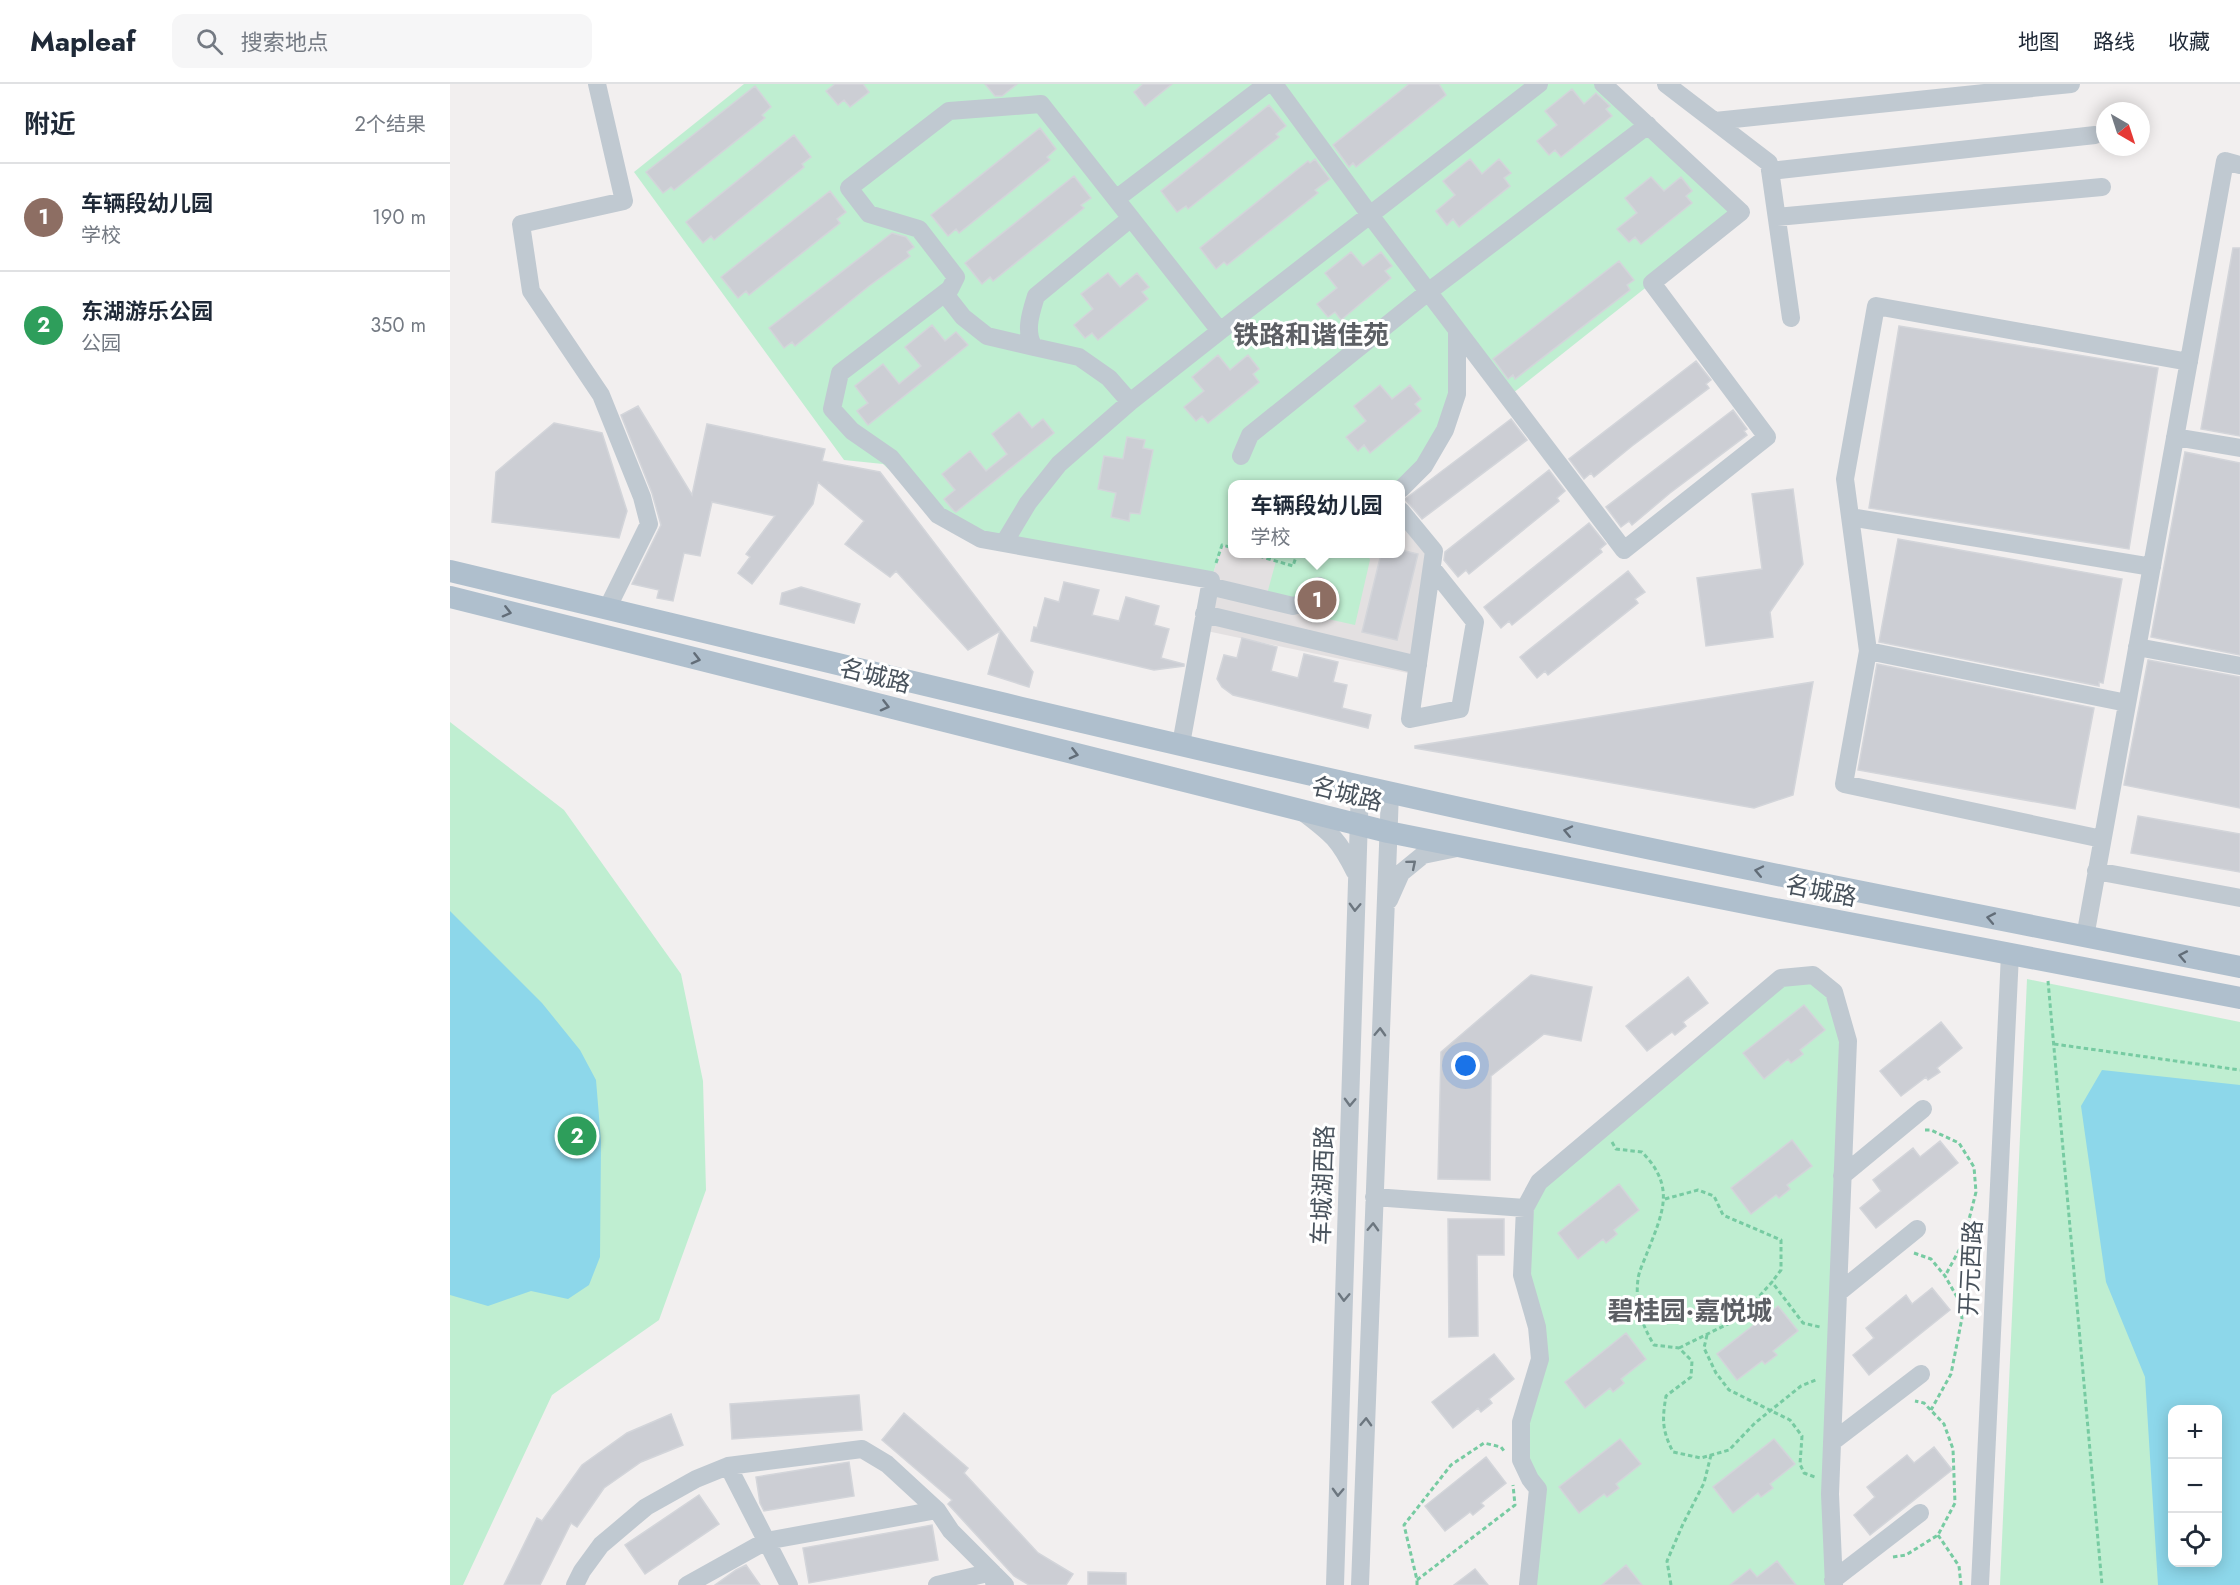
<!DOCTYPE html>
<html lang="zh">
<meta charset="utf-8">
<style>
body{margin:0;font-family:Jost,"Noto Sans SC",sans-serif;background:#f6f6f7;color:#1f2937}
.controls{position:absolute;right:18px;bottom:18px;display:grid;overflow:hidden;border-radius:12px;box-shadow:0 3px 15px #0003}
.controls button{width:54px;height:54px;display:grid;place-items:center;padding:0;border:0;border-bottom:2px solid #e0e1e3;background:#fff;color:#1f2937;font:30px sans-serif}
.compass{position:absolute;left:1646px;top:18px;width:54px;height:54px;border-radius:50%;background:#fff;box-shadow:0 3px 15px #0003;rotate:141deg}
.you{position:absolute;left:1016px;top:982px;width:21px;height:21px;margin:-15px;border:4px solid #fff;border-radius:50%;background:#1a73e8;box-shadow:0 0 0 9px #1a73e833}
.badge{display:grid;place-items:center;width:39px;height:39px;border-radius:50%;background:#1d71de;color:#fff;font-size:20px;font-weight:700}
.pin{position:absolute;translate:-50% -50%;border:3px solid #fff;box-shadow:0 2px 6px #0006}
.popup{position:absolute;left:778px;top:396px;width:177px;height:78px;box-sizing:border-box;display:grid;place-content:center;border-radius:12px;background:#fff;filter:drop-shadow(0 2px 4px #0005);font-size:20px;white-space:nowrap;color:#747a83}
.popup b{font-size:22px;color:#1f2937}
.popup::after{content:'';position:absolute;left:50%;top:100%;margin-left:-12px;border:12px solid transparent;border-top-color:#fff}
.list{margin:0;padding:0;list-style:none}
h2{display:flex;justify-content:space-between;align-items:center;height:78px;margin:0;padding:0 24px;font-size:26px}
h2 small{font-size:20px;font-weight:400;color:#747a83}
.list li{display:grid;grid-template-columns:39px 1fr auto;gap:18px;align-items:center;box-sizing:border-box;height:108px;padding:0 24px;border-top:2px solid #e0e1e3}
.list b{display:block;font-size:22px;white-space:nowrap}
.list p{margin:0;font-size:20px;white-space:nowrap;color:#747a83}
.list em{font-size:20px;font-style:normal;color:#747a83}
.icon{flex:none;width:33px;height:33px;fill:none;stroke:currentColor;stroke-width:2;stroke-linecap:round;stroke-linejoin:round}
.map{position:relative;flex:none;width:1790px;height:1501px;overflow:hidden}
header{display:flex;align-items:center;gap:36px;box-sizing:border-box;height:84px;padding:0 30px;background:#fff;border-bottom:2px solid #e0e1e3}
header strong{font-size:28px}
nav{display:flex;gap:33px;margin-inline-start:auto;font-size:21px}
.search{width:420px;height:54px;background:#f6f6f7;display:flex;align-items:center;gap:15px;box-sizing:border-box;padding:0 21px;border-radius:12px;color:#747a83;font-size:22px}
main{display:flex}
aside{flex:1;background:#fff}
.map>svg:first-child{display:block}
</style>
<header>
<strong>Mapleaf</strong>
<div class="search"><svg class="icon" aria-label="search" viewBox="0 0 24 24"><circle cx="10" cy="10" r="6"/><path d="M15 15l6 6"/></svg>搜索地点</div>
<nav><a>地图</a><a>路线</a><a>收藏</a></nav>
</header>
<main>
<aside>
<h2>附近<small>2个结果</small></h2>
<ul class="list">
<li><span class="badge" style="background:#8d6e63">1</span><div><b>车辆段幼儿园</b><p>学校</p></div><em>190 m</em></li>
<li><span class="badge" style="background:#2e9e5b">2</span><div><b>东湖游乐公园</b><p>公园</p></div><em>350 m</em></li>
</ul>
</aside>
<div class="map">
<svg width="1790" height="1501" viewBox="0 0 1790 1501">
<rect width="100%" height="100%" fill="#f2efef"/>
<!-- education -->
<path fill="#e3e0e1" d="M951,427L984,467L967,591L752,546L761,496L772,461L783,464V470H802L853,485L856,470H951Z"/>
<!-- green -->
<path fill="#bfeed1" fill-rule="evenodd" d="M294,0H1153L1291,128L1058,313L1008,247L996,342L951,400H783V464L772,461L761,496L531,455L488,431L433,380L394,376L184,88Z
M802,470H918L920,476L905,541L814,521L826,477Z
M0,638L114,726L231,890L253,997L256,1106L209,1236L102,1311L13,1501H0Z
M1363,891L1384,908L1398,957L1384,1501H1078L1080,1395L1071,1338L1090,1275L1072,1191L1089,1098L1331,894Z
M1577,895L1790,938V1501H1550ZM1722,1326H1768V1478H1722Z"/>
<!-- water -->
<path fill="#8dd7ea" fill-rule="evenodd" d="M0,827L92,919L130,966L146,996L151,1057L150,1173L139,1201L118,1215L81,1207L38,1222L0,1211Z
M1652,986L1790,1001V1501H1708L1695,1293L1656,1198L1631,1022ZM1722,1326H1768V1478H1722Z"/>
<!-- building -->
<path fill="#ccced4" stroke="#d3d5da" stroke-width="1.5" d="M385,0H413L419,8L400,23L394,16L388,21L376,7Z
M535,0H567L552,12H545Z
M693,0H722L695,22L684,8Z
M959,0H989L996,11L906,83L903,79L899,83L883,61Z
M305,2L321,23L312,31L315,34L224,106L221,103L213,109L196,88Z
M1122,5L1134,20L1146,9L1160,22L1156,25L1162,32L1111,73L1105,66L1099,71L1087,57L1107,41L1095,27Z
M819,21L836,42L826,50L829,53L738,125L736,122L727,128L711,107Z
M590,44L606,65L597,73L600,76L509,149L506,145L498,152L481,131Z
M344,51L361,73L352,80L354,83L264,156L261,152L253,159L236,138Z
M865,75L880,95L865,106L868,109L777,181L774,178L766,185L750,164L858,77L860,79Z
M1020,75L1032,90L1049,75L1061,89L1054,94L1060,102L1009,143L1003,135L997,141L986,127L1005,111L993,97Z
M624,92L641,114L631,121L634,124L543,197L540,193L532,200L515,179Z
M1201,93L1214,107L1231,93L1242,107L1236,112L1242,119L1191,160L1185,153L1179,158L1167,145L1187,129L1175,114Z
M380,107L396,128L387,135L390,139L299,211L296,207L288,214L271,193Z
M442,149L456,153L464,163L457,168L460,172L419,202L345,262L342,258L334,264L319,244Z
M1783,164H1790V352L1751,345Z
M901,168L913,182L931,168L942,182L935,187L941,194L891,236L885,228L878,233L867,220L887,204L875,189Z
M1169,177L1184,196L1177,201L1180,206L1065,295L1063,291L1058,295L1043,275Z
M658,189L670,203L687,189L699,203L692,208L698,215L648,256L642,249L635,254L624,241L643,225L631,210Z
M482,241L495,257L506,248L518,261L418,341L407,327L418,319L405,302L433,280L449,300L471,282L455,263Z
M1449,242L1708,284L1679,465L1419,424Z
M768,271L780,286L798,271L809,285L803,290L809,298L758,339L752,332L746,337L734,323L754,307L742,293Z
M1246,277L1261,296L1256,300L1259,304L1182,362L1144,393L1141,389L1134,395L1119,375Z
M930,301L942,315L960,301L971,315L965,320L971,327L920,369L914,361L908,367L896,353L916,337L904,322Z
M188,322L242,411L257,340L375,365L372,377L430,388L583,588L579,603L538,590L550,547L518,566L446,487L440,493L395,460L414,437L368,398L363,420L302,500L288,489L300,473L296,470L325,432L262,418L250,472L234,469L223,517L207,514L209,506L182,500L211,441L202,409L171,331Z
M1283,326L1297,345L1294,347L1297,351L1220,409L1182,441L1179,437L1171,443L1156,423Z
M569,328L582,344L593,335L604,349L506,428L504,427L494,415L505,406L492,390L520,367L536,387L557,370L542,350Z
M1061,335L1077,356L972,435L955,415Z
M104,339L152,349L177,427L169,454L42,438L46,388Z
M677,353L695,356L693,364L703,366L690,430L680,429L679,437L661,433L666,409L648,405L654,372L673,375Z
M1735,368L1790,379V571L1701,553Z
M1099,386L1115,407L1107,414L1109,417L1019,490L1016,486L1008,493L994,476L995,468Z
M1343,405L1353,480L1320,528L1323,553L1256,562L1247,494L1312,485L1302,410Z
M1139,439L1156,460L1150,465L1152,468L1062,541L1059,537L1051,544L1034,523Z
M1448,455L1672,495L1653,599L1649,598V602L1429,558Z
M951,466L968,470L947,556L912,548L931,470H951Z
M1178,487L1195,508L1185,515L1188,519L1098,591L1095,587L1087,594L1070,573Z
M614,498L649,506L642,531L669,537L676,513L709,522L704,541L719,545L711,574L734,580V582L704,586L581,557L584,543L587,544L595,514L609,518Z
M351,503L410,520L404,539L330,520L332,509Z
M792,554L827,563L821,587L848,594L854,570L888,578L883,598L897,601L892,624L921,631L918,644L783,611L772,603L767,595L774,571L787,574Z
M1698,576L1790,593V724L1674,701Z
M1427,580L1644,624L1625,725L1408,686Z
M1363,598L1343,711L1304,724L965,664V662Z
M1688,732L1790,750V788L1681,769Z
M1081,891L1142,903L1131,957L1094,950L1041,992L1040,1096L988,1095L991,968Z
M1238,893L1258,919L1233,938L1236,942L1225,951L1222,948L1197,967L1176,942Z
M1354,921L1375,946L1350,966L1353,970L1341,979L1338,975L1314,995L1293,969Z
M1491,938L1512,964L1487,984L1490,988L1478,996L1476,993L1451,1012L1430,987Z
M1342,1056L1362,1082L1337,1101L1340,1105L1329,1114L1326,1111L1301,1130L1281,1104Z
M1490,1057L1508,1079L1426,1144L1410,1124L1431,1107L1423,1096L1463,1064L1470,1073Z
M1169,1100L1189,1126L1164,1146L1167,1150L1156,1159L1153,1155L1128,1175L1108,1149Z
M998,1135H1054V1171H1027L1028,1252L999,1253Z
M1482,1204L1500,1226L1419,1291L1403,1271L1424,1254L1416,1244L1456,1211L1462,1220Z
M1328,1222L1348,1247L1323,1267L1327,1271L1315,1280L1312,1277L1287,1296L1267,1270Z
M1176,1249L1196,1275L1171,1295L1174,1299L1163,1308L1160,1304L1135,1324L1115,1298Z
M1044,1270L1064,1295L1039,1315L1042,1319L1031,1328L1028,1324L1003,1344L982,1318Z
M409,1311L412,1346L282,1355L280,1320Z
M454,1329L518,1384L514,1389L588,1469L623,1490L616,1501H579L564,1492L498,1420L502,1416L432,1356Z
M221,1330L233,1361L191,1378L154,1404L127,1443L121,1439L90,1501H54L87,1434L92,1437L132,1381L177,1349Z
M1170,1355L1191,1380L1166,1400L1169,1404L1157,1413L1154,1410L1129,1429L1109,1403Z
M1324,1355L1345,1380L1320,1400L1323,1404L1311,1413L1308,1409L1283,1429L1263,1403Z
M1484,1363L1502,1386L1420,1451L1404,1431L1425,1413L1417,1403L1457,1371L1464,1379Z
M1036,1373L1056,1399L1031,1419L1034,1422L1023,1431L1020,1428L995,1447L975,1422Z
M399,1378L404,1412L314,1427L310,1419L306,1393Z
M249,1411L269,1440L195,1490L175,1461Z
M482,1441L488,1476L359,1499L353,1464Z
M1327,1477L1346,1501H1280L1300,1485L1307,1493Z
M296,1481L310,1501H265L286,1486Z
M1176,1481L1192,1501H1152Z
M1025,1485L1038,1501H1004Z
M638,1488L676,1489V1501H638Z"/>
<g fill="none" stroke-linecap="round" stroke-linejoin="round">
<!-- path -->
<path stroke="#77cba2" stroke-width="3" stroke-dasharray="4.5 3" stroke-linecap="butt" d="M802,470L843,482L847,470
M902,470H903
M766,479L772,461L783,464
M1598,897L1652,1501
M1604,960L1790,986
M1475,1046H1481L1509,1059L1524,1083L1526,1108L1513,1159L1495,1192
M1162,1058L1166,1065L1192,1068C1226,1103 1213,1128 1197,1169C1194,1177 1189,1187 1188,1195C1185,1221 1191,1239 1204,1261L1229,1264L1242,1277L1241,1293L1216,1312C1212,1336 1212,1346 1223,1368L1251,1374L1279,1366L1305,1339L1351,1302L1368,1295
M1215,1115L1248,1106L1264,1112L1273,1131L1331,1156V1186L1322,1198
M1464,1169L1481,1175L1495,1192L1507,1213L1512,1234L1501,1290L1481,1326
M1257,1251L1254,1264L1266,1289L1279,1306L1340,1336L1352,1352L1350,1380L1354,1389L1365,1393
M1229,1264L1290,1234L1322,1198L1353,1239L1370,1243
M1488,1451L1509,1482L1511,1501
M1443,1473L1456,1471L1488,1451L1505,1419L1503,1365L1494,1340L1474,1319L1465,1317
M967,1496L1065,1421L1063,1401
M967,1501V1496L954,1441L1001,1381L1034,1359L1051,1363L1054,1367
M1221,1501L1217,1477L1233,1440L1254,1399L1261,1371"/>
<!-- minor -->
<path stroke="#c0c9d1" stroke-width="18" d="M147,0L174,117L71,140L81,207L151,311L192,413L199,440L157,525
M824,0L920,131L1174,466L1317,353L1202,199L1291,128L1153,0
M1216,0L1319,79L1341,234
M1265,37L1621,0
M1320,87L1645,51
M666,115L817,0
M1327,133L1652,103
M495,210L513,233L537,252L584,263
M680,318L659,294L629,273L584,263C574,248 581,228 586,212L681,134
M1725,353L1790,364
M791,372L800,351L978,208L1198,41
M951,405L974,382L995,346L1007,310V246
M951,427L984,467L960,635L1010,625L1025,538L982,484
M1400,433L1702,483
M554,459L578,419L609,380L680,318L770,247
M759,502L843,522C857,519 863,513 869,502
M754,530L968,581
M1687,563L1790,582
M1418,567L1677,619
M731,660L761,496L531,455L488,431L441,374L402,347L382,325L390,289L500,205L506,193L469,145L419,130L399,104L499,27L591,20L770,247L1089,0
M854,729C882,750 889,756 905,788
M1652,755L1394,700L1418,567L1395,395L1426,222L1739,278
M1646,787L1790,814
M939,816L951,789L973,771L1007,764
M1635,853L1775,77L1790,81
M1392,1092L1473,1025
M924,1113L1075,1124L1089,1098L1331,894L1363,891L1384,908L1398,957L1380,1410L1384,1501
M1075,1124L1072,1191L1087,1243L1090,1275L1071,1338V1376L1080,1395L1088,1405L1078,1501
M1388,1209L1467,1145
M1382,1358L1471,1290
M278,1382L339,1501
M1383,1496L1470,1429
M125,1501L132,1487L151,1461L196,1423L246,1395L278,1382L412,1365L437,1380L487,1426L501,1447L555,1501
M237,1501L316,1457L487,1426
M487,1501L542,1488L544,1498
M885,1501L910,702
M910,1501L940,709
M1530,1501L1560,870"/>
<!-- major -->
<path stroke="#afbfcd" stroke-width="22" d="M0,487C314,562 627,639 942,709C1223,772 1507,827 1790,883
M0,513L938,748L1320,824L1790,914"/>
</g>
<!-- one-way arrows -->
<defs><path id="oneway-chevron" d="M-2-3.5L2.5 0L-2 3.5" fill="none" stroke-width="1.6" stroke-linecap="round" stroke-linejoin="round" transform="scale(1.5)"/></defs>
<g stroke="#626d78">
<use href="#oneway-chevron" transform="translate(57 528) rotate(14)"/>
<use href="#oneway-chevron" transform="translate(246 575) rotate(14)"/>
<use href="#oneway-chevron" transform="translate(435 622) rotate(14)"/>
<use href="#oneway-chevron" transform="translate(624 670) rotate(14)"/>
<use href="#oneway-chevron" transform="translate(1118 747) rotate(-168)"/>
<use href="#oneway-chevron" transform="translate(1309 787) rotate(-168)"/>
<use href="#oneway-chevron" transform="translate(1541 834) rotate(-169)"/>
<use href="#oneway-chevron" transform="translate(1733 872) rotate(-169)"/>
</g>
<g stroke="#6c767f">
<use href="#oneway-chevron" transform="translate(962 780) rotate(-40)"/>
<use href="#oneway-chevron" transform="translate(905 823) rotate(92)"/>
<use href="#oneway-chevron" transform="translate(930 948) rotate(-88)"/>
<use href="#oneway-chevron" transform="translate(900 1018) rotate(92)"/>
<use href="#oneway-chevron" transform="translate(923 1143) rotate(-88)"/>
<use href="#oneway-chevron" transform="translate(894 1213) rotate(92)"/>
<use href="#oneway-chevron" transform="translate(916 1338) rotate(-88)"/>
<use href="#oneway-chevron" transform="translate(888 1408) rotate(92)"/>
</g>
<g text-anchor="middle" stroke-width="6" stroke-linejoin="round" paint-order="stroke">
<!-- street labels -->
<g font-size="24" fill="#48525c" stroke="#fff">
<text transform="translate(425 592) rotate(14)" y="8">名城路</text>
<text transform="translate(897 710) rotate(14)" y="8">名城路</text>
<text transform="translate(1371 807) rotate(11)" y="8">名城路</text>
<text transform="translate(873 1101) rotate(-88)" y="8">车城湖西路</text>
<text transform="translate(1521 1184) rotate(-87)" y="8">开元西路</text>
</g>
<!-- neighbourhood labels -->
<g font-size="26" font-weight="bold" fill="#5c5f64" stroke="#fff">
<text x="861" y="260">铁路和谐佳苑</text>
<text x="1240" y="1236">碧桂园·嘉悦城</text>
</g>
</g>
</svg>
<div class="controls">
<button>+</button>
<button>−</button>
<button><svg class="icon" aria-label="locate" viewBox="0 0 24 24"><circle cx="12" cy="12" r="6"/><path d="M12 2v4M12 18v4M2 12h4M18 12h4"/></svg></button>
</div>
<svg class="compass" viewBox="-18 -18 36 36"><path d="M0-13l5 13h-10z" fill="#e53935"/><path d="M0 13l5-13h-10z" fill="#747a83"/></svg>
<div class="you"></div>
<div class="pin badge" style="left:867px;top:516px;background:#8d6e63">1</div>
<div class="popup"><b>车辆段幼儿园</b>学校</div>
<div class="pin badge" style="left:127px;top:1052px;background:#2e9e5b">2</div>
</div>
</main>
